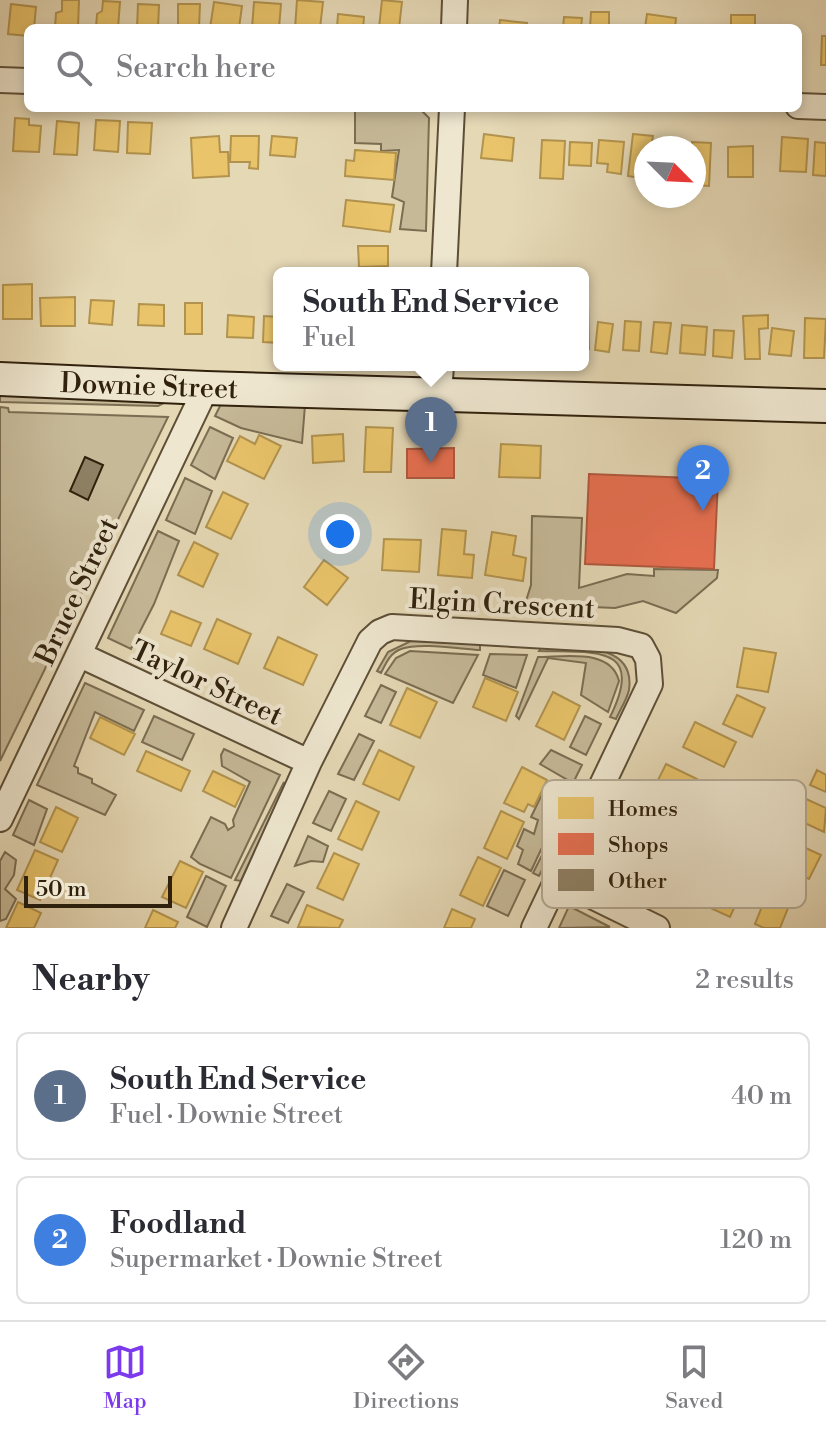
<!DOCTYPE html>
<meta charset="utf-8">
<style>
body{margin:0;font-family:"Libre Bodoni",serif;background:#f7f7f7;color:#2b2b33}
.compass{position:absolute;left:634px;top:136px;width:72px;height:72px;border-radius:50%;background:#fff;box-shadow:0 4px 12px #0003;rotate:114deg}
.scale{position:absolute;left:24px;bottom:20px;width:148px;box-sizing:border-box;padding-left:8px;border:4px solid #30210d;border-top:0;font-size:22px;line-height:28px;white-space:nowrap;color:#30210d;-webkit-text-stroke:6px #eee6cf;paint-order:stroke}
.you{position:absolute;left:340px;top:534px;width:28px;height:28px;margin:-20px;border:6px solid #fff;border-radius:50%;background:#1a73e8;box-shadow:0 0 0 12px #1a73e833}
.badge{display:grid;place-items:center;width:52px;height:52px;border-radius:50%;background:#7c3aed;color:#fff;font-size:26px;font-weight:700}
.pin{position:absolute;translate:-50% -66px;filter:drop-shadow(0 2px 4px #0008)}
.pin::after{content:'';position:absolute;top:42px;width:28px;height:24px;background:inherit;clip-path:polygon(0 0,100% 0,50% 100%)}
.popup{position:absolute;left:273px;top:267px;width:316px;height:104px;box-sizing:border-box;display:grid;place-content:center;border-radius:12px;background:#fff;filter:drop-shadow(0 2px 6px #0005);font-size:26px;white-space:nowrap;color:#7c7c81}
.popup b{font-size:30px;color:#2b2b33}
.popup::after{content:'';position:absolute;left:50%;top:100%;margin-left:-16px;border:16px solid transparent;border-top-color:#fff}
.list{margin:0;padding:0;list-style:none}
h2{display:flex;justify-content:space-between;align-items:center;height:104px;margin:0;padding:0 32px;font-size:34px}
h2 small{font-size:26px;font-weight:400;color:#7c7c81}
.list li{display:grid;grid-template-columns:52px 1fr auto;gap:24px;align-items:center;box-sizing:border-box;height:128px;margin:0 16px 16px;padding:0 16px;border:2px solid #e1e1e2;border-radius:12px}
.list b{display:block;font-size:30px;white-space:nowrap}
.list p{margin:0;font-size:26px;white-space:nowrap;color:#7c7c81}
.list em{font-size:26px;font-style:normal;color:#7c7c81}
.icon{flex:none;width:44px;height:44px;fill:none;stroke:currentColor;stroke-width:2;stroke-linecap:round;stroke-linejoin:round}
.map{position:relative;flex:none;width:826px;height:928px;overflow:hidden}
.search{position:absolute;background:#fff;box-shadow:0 4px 12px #0003;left:24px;right:24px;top:24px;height:88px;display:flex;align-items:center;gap:20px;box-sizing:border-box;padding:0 28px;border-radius:12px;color:#7c7c81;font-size:30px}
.sheet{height:392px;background:#fff}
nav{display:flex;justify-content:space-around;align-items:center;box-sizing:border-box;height:112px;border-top:2px solid #e1e1e2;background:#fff;font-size:22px;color:#7c7c81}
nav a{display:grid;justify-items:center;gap:4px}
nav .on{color:#7c3aed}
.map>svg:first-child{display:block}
</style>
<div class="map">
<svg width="826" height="928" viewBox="0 0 826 928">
<rect width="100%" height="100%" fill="#e5d8b5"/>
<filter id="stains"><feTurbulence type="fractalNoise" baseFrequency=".0025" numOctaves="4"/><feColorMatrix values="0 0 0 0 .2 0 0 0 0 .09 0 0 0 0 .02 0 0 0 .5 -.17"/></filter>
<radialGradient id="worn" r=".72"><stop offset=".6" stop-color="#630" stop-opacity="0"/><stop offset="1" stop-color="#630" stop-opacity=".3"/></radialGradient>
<!-- green -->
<path fill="#c6b998" stroke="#7b6d52" stroke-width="2" d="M355,108L422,111L429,118L426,231L400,229L404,202L392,197L399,150L381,151V144L355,143Z
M0,386L166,402L158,406L0,402Z
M222,402L305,405L302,443L241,428L215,416Z
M0,407L8,408L9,412L168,417L0,761Z
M210,427L233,438L215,479L191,465Z
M185,478L212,491L195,534L166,520Z
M532,516L582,518L579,588L627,574L654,576V569L718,570L717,578L676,613L643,601L615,608L525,604L531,585Z
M158,531L179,541L154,604L131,649L108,638Z
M411,641L480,644V650C460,649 420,642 401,649C390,653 386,663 381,673L377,671L388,652Z
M542,646C573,648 636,641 629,690C627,699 620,710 616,719L610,717C647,643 592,653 539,651Z
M410,651L478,655L453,703L385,674L396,658Z
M490,654L527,655L516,688L483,675Z
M538,657C565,657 611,648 619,681L608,712L581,695L586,663L548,658L519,719L516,716Z
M85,683L144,710L134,731L95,712L74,766L78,768V773L92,779V783L116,795L105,815L37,785Z
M381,685L396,692L381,723L365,716Z
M154,716L194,734L182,760L142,742Z
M585,716L601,724L586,755L570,747Z
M359,734L374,741L354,780L338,774Z
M224,749L280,775L231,878L200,864L191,857L211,817L225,824L228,830L234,826L233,820L250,782L222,766L221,755Z
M551,750L582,765L573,783L540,764Z
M284,782L283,792L241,881L235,880Z
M547,784L568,792L531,871L518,864L523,850L517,846L524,829L534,834L538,820L531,817Z
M329,791L346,799L331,831L313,823Z
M572,795L577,797L539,876L533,873Z
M621,799L655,817L647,834L650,837L626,894L586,873Z
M29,800L47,809L34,845L13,835Z
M308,836L328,846L323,862L311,861L295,866Z
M5,852L16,860L14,875L5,889L16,899L6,919L0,921V861Z
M504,870L525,880L508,916L487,906Z
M206,876L226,886L207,927L187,917Z
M287,884L304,892L288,923L271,916Z
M569,906L610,927L559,928Z"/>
<!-- homes -->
<path fill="#e9c46a" stroke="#b2934e" stroke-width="2" d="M62,0H79L78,28H55L56,13L62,11Z
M297,0L323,2L320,28H295Z
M382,0L402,2L399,28H379Z
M103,1L120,2L118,28H96L97,14L102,11Z
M214,2L242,6L239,28H210Z
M254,2L281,4L279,28H252Z
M11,4L36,7L34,28H28V36L8,34Z
M138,4L159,5L158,28H137Z
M178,4H200L199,28H178Z
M591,12H609V28H590Z
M338,14L364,17L363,28H337Z
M647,14L676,18L675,28H645Z
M731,15H755V28H731Z
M564,17L582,18L581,28H563Z
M500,20L527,23V28H499Z
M822,36H826V65H821Z
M15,118L29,119V125L41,126L39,152L13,151Z
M96,120L120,121L118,152L94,150Z
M57,121L79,123L77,155L54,154Z
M128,122L152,123L150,154L127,153Z
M484,134L514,138L512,161L481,158Z
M633,134L653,136L651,148H646V179L628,176Z
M219,136L220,152H228L229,176L193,178L191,138Z
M231,136H259L258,169L249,168L250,162H230Z
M272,136L297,138L295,157L270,155Z
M782,137L808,139L806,172L780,171Z
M542,140L565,141L563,179L540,178Z
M599,140L624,142L621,174L607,172L608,164L597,163Z
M659,141H682V148H659Z
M570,142L592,143L591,166L569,165Z
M692,142L711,143L709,186L694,185V148H691Z
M815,142L826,143V176L813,175Z
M753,146V177H728V147Z
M355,150L396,153L394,180L345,176L346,160L354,161Z
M346,200L394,205L390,232L343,226Z
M358,246H388V266L359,267Z
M32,284V319H3V285Z
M75,297V326H41L40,298Z
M91,300L114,301L112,325L89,323Z
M185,303H202V334H185Z
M139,304L164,305V326L138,325Z
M583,305H588L589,349H583Z
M228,315L254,317L253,338L227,337Z
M768,315V328L759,329L760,359H745L743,316Z
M264,316L279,317V343L263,342Z
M805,318L826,319L824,358H804Z
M625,321L641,322L639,351L623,350Z
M598,322L613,324L609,352L595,350Z
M654,322L671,323L667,354L651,352Z
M682,325L707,327L705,355L680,353Z
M772,328L794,331L791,356L769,354Z
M714,330L734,331L732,358L713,356Z
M366,427L393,428L391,472H364Z
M343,434L344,461L313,463L312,436Z
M259,435L281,446L264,479L227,461L240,436L255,444Z
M501,444L541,446L540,478L499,477Z
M223,492L248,504L231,539L206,527Z
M442,529L466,531L464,554L474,555L472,578L438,575Z
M492,532L516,536L513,555L526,558L523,581L485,575Z
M384,539L421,540L419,572L382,570Z
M194,542L218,554L203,587L178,575Z
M324,560L348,578L327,605L304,587Z
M171,611L201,623L191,646L161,634Z
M217,619L251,634L238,664L204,649Z
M278,637L317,655L303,685L264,668Z
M744,648L776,653L768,692L737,687Z
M485,678L518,692L506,721L473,707Z
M407,688L437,702L420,738L390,725Z
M553,692L580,706L564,740L536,726Z
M737,695L765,708L752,737L723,724Z
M100,717L135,734L124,755L90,738Z
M695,722L736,742L724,767L683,747Z
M379,750L414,767L399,800L363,784Z
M146,751L190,771L181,791L137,771Z
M666,764L697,779L681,814L649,798Z
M522,767L547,780L534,807L528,804L524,812L504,803Z
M817,770L826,775V792L810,785Z
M213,771L245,786L235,807L203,791Z
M804,798L826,808L824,832L794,818Z
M356,801L379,812L362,850L338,839Z
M56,807L78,818L62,852L40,842Z
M501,811L524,822L507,859L484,848Z
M786,839L821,855L809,879L775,863Z
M661,843L677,851L664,878L648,870Z
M35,850L58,860L40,900L17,890Z
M334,853L359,864L343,900L317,888Z
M478,857L501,868L483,906L460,895Z
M180,861L203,872L186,908L162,897Z
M720,870L746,882L730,917L704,905Z
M767,894L790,903L780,928H764L755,924Z
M18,902L41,913L34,928H6Z
M307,905L343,920L339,928L298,927Z
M452,909L475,919L471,928H444Z
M153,910L178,922L175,928H145Z"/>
<!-- shops -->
<path fill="#e76f51" stroke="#b0583d" stroke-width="2" d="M454,448V478H407V449Z
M589,474L718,479L714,569L585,564Z"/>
<!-- building -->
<path fill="#8e8064" stroke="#30210d" stroke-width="2" d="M85,457L103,465L88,500L70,491Z"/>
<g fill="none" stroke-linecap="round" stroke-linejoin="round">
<!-- street casing -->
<g stroke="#5d4f37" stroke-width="28">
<path id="street" d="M454,28L455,0
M0,80L28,81
M798,106L826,107
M444,273L452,108
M439,395L441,365
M80,655L309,762
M0,819L206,388
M557,879L657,928
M234,928L309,762L370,641L380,632L392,627L618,640L641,646L648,659L650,684L534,928"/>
</g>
<!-- secondary casing -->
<g stroke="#30210d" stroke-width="36">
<path id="secondary" d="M0,379L206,388L826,406"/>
</g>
<!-- street -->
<use href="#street" stroke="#eee6cf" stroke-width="24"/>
<!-- secondary -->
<use href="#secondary" stroke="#eee6cf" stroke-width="32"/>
</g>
<g text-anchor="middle" stroke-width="8" stroke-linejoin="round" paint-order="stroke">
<!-- street labels -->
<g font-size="28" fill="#30210d" stroke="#eee6cf">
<text transform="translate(149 385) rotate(2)" y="10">Downie Street</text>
<text transform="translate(76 591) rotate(-65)" y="10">Bruce Street</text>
<text transform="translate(502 603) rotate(3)" y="10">Elgin Crescent</text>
<text transform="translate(207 682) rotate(25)" y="10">Taylor Street</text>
</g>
</g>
<!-- legend -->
<rect x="542" y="780" width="264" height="128" rx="12" fill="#eee6cf" stroke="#b5ab95" stroke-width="2"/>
<rect x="558" y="797" width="36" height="22" fill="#e9c46a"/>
<rect x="558" y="833" width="36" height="22" fill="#e76f51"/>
<rect x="558" y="869" width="36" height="22" fill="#8e8064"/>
<g font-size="22" fill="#30210d">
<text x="608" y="816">Homes</text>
<text x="608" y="852">Shops</text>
<text x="608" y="888">Other</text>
</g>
<rect width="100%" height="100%" filter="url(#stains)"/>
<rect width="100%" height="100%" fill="url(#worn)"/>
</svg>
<svg class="compass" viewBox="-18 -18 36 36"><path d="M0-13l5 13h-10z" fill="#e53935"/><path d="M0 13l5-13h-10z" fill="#7c7c81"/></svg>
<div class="scale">50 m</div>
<div class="you"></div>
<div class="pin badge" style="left:431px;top:463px;background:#5c6f8a">1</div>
<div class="popup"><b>South End Service</b>Fuel</div>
<div class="pin badge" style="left:703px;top:511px;background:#3f7fe0">2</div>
<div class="search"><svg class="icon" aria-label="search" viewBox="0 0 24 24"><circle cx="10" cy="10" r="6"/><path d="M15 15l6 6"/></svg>Search here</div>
</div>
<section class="sheet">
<h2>Nearby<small>2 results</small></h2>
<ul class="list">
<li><span class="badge" style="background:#5c6f8a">1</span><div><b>South End Service</b><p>Fuel · Downie Street</p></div><em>40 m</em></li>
<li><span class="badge" style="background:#3f7fe0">2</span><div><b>Foodland</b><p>Supermarket · Downie Street</p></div><em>120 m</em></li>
</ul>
</section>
<nav>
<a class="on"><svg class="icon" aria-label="map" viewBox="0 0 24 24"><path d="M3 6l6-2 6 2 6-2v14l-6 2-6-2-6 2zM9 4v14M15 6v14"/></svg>Map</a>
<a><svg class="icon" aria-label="directions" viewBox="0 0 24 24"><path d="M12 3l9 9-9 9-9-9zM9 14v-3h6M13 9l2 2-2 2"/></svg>Directions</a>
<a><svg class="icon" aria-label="saved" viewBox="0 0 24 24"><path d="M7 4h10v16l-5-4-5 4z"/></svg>Saved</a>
</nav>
